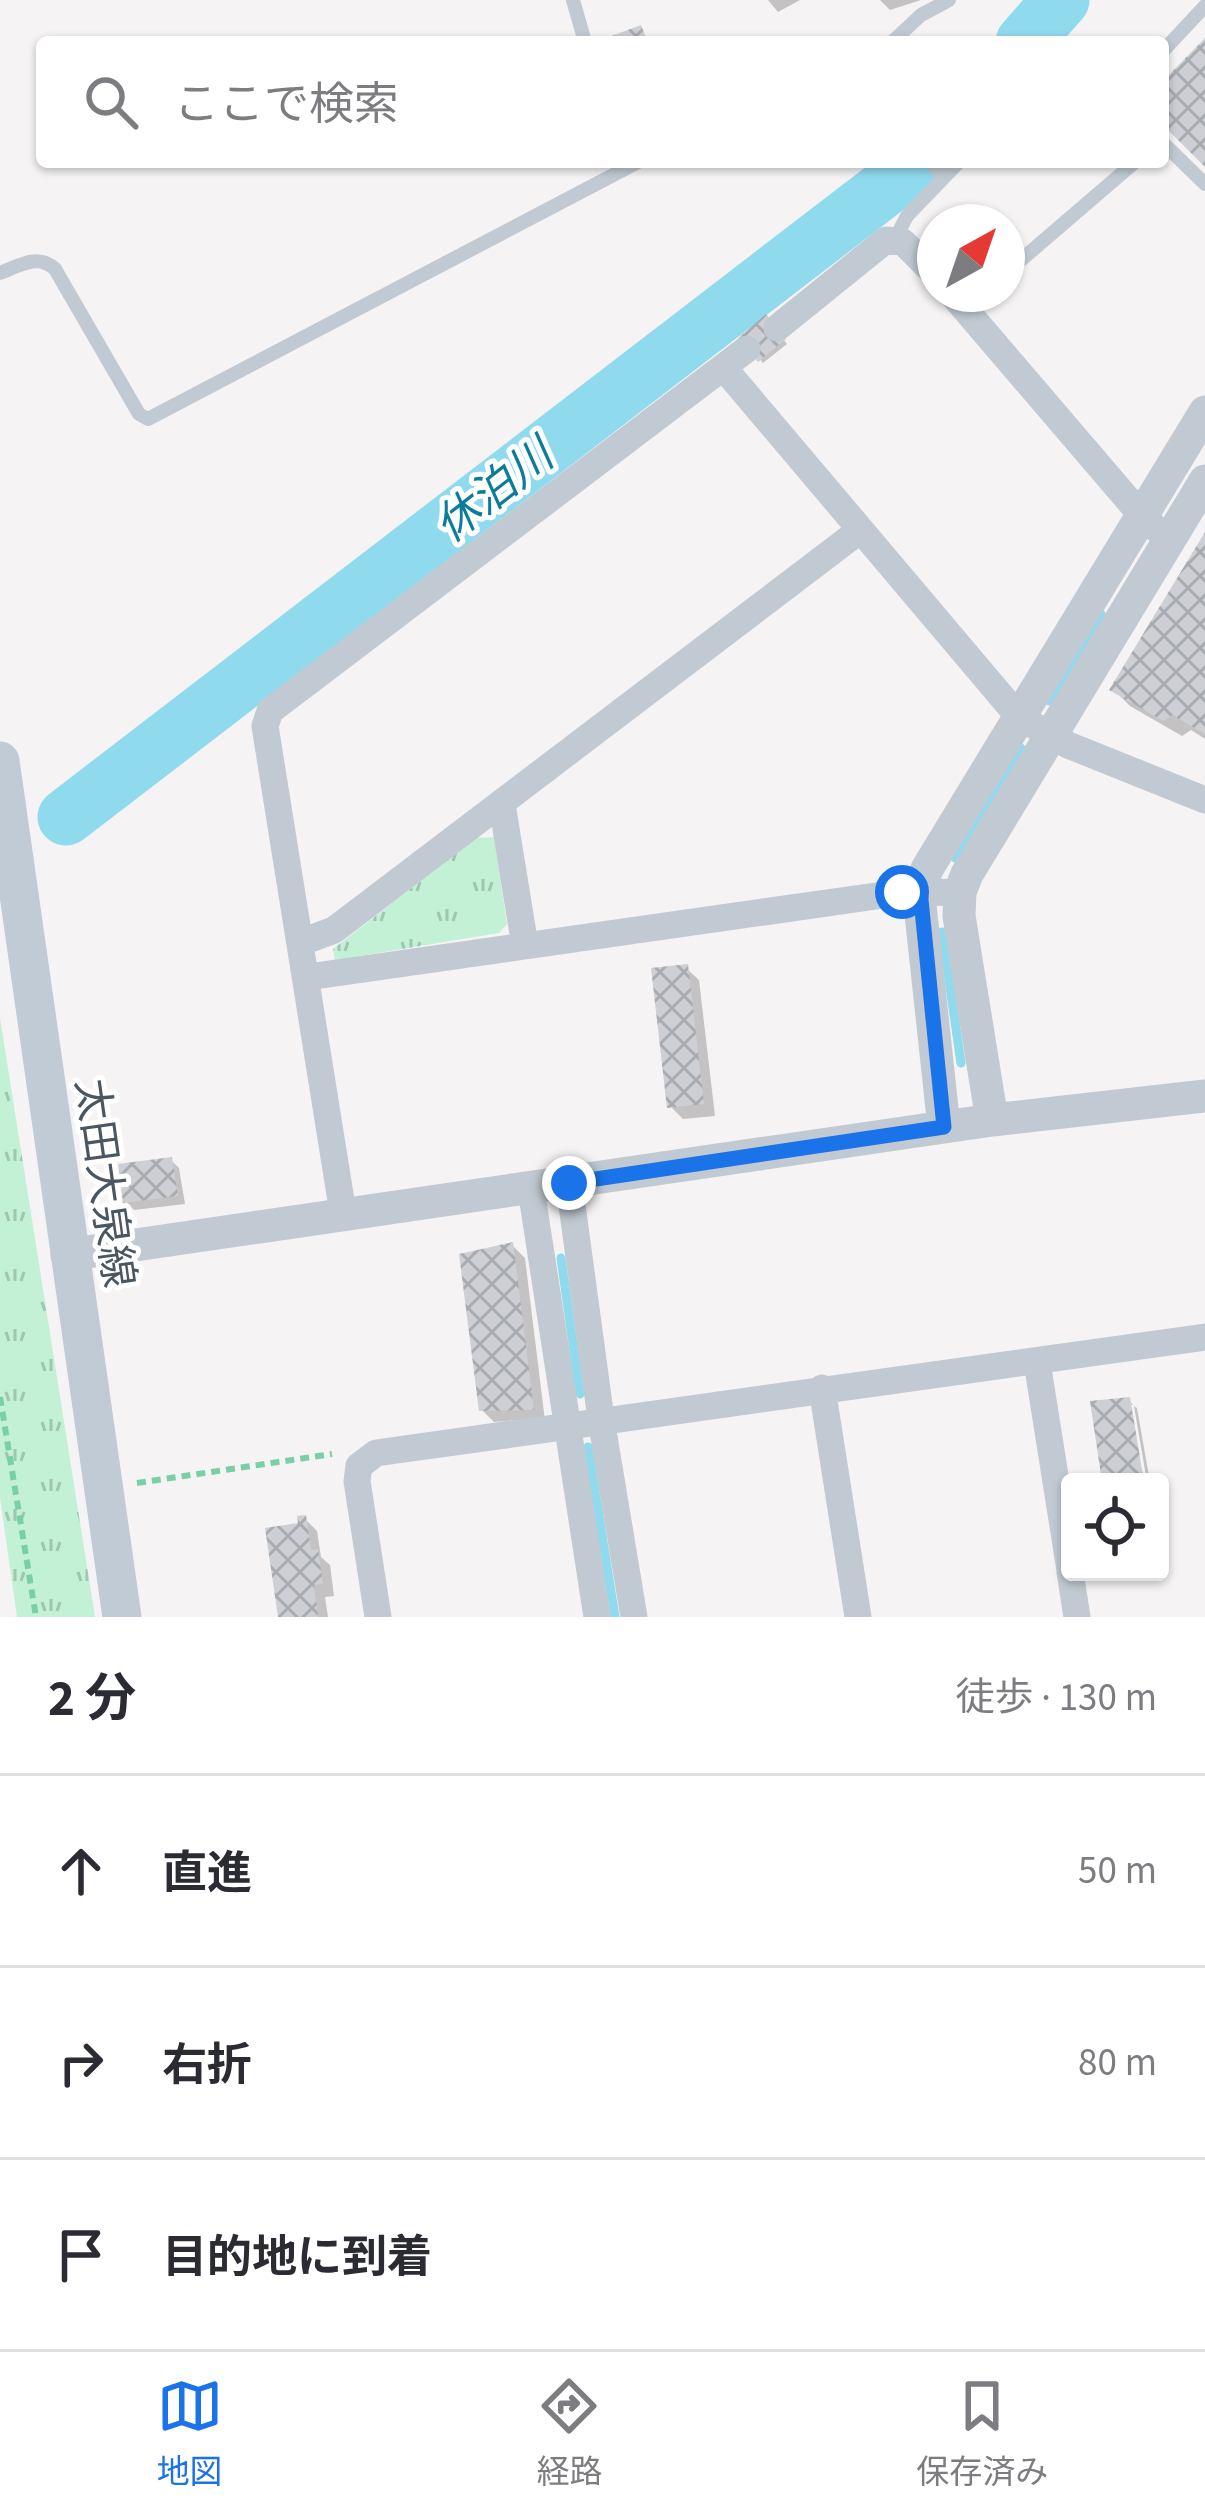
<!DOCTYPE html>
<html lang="ja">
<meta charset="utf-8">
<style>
body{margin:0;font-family:"Source Sans 3","Noto Sans JP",sans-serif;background:#f2f2f3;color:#2b2b33}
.controls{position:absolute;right:36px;bottom:36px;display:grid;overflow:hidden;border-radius:12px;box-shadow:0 3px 9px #0004}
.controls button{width:108px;height:108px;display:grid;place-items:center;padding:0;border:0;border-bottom:3px solid #e1e1e2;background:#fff;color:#2b2b33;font:60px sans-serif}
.compass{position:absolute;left:917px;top:204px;width:108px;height:108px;border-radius:50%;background:#fff;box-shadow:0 3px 9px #0004;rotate:40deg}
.stop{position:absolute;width:36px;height:36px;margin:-27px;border:9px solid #1a73e8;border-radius:50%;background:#fff}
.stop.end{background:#1a73e8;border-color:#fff;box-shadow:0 3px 12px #0008}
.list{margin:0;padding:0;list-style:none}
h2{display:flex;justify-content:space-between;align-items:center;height:156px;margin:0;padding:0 48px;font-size:51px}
h2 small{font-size:39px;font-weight:400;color:#7c7c81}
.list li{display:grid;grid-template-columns:78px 1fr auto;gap:36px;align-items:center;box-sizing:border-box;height:192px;padding:0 48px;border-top:3px solid #e1e1e2}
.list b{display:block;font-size:45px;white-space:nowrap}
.list em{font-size:39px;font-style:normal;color:#7c7c81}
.icon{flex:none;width:66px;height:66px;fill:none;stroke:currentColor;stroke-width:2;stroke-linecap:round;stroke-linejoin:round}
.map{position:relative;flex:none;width:1205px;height:1617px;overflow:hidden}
.search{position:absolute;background:#fff;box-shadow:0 3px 9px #0004;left:36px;right:36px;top:36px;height:132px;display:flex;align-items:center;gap:30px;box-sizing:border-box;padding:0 42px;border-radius:12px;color:#7c7c81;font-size:45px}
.sheet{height:732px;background:#fff}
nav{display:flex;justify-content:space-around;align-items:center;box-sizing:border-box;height:168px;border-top:3px solid #e1e1e2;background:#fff;font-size:33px;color:#7c7c81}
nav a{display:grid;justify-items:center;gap:6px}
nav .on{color:#1a73e8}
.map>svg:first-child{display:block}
</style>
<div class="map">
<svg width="1205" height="1617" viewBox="0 0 1205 1617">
<defs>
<pattern id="park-tufts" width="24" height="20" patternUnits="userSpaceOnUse" patternTransform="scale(3)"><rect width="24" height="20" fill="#c3f1d5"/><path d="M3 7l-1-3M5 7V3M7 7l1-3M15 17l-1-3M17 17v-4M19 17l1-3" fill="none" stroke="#a0c6b0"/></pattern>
<pattern id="building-cross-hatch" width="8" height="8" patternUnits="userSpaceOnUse" patternTransform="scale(3)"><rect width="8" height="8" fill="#cdcfd5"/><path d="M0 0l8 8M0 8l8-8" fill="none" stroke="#a8abb0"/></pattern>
</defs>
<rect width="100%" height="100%" fill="#f5f3f3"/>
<!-- park -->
<path fill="url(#park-tufts)" d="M494,837L507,924L499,933L335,960L333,949L476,838Z
M0,1018L95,1617H17L0,1498Z"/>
<!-- shadow -->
<path fill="#0003" d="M768,0H800L778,12Z
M880,0H921L890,10Z
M766,318L787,344L763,363L742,338Z
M1205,538V739L1191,730L1182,736L1130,706L1113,689Z
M686,968L699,980L715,1116L683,1119L670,1106Z
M171,1160L179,1168L185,1204L134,1210L126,1202Z
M512,1245L525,1258L545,1421L523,1424L518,1420L494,1422L482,1410Z
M1129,1400L1133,1405H1128L1141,1482H1105L1093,1404Z
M1134,1406L1137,1408L1150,1482H1147Z
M304,1518L317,1531L321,1557L330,1565L334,1596L325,1597L328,1617H281Z"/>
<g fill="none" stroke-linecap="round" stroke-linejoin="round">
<!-- stream -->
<path stroke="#90daee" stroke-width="9" d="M1049,701L1101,614
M955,858L1021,748
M942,932L961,1063
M561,1258L580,1394
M588,1447L615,1617"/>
<!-- river -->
<path stroke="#90daee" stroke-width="57" d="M1024,42L1061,0
M66,817L919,162"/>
</g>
<!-- building -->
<path fill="url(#building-cross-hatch)" d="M641,25L648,42H611L609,37Z
M1205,38V167L1163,125V81Z
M766,314L786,339L758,362L738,338Z
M1205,532V734L1172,715L1163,721L1109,690Z
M688,964L704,1104L667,1108L651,968Z
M172,1157L178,1196L123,1203L118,1164Z
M513,1242L534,1410L479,1411L459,1254Z
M1130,1397L1143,1476L1102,1482L1090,1401Z
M306,1515L311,1550L318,1549L323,1584L314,1585L318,1617H278L265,1528L298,1523L297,1516Z"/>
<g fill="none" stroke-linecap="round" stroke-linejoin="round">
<!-- path -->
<path stroke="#7ad0a6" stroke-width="6" stroke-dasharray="9 6" stroke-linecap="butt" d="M0,1397L36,1617
M137,1483L332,1454"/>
<!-- service -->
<path stroke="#c1cad2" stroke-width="14" d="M573,0L585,42
M892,42L921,15L949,0
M1163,51L1205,6
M1163,143L1205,184
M930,162L943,177
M895,239L907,216L959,162
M1007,272L1135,162
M0,273C19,266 37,253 55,269L139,414L148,419L638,162"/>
<!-- minor -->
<path stroke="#c1cad2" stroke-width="27" d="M952,294L1142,516L1169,540
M777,328L886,240L903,242L935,274
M723,367L1019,717L1068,745L1205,800
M502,804L525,946
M302,942L334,930L859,531
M308,977L897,893L960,892
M569,1183L601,1419L634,1617
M531,1189L597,1617
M343,1213L265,726L270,711L747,349
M1037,1362L1070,1570
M822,1388L858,1617
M1070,1572L1077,1617
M378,1617L357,1481L359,1466L376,1453L1205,1337"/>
<!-- tertiary -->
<path stroke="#c1cad2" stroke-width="33" d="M992,1120L959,916L960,892L967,874L1205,481
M944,1127L920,905V890L927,869L1205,412
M67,1255L992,1120L1205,1096"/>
<!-- secondary -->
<path stroke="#c1cbd6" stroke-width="39" d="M0,761L122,1617"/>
</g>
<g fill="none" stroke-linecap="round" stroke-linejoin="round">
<!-- route -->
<path stroke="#1a73e8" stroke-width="15" d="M569,1183L944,1127L920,890L902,892"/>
</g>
<g text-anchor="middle" stroke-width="10" stroke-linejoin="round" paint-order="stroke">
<!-- street labels -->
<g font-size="42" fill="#4a5661" stroke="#fff">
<text transform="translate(106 1183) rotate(82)" y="15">太田大泉線</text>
</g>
<!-- water labels -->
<g font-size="45" font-style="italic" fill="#0c7c9b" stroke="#fff">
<text transform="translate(493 490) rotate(-38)" y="16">休泊川</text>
</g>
</g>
</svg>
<div class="controls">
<button><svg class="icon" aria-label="locate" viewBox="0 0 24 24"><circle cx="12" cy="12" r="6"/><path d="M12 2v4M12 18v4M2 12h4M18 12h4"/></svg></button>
</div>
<svg class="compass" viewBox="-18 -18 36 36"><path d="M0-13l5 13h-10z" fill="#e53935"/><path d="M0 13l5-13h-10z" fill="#7c7c81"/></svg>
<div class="stop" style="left:902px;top:892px"></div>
<div class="stop end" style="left:569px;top:1183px"></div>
<div class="search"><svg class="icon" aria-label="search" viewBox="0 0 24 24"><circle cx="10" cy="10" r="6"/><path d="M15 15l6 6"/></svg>ここで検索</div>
</div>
<section class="sheet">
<h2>2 分<small>徒歩 · 130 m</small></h2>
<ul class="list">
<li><svg class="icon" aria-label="ahead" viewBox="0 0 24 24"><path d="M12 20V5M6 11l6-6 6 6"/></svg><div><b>直進</b></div><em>50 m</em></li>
<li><svg class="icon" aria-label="right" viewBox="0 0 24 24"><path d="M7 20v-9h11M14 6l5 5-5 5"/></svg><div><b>右折</b></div><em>80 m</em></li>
<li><svg class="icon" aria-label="arrive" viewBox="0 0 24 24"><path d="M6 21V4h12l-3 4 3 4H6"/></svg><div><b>目的地に到着</b></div></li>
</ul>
</section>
<nav>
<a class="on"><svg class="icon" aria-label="map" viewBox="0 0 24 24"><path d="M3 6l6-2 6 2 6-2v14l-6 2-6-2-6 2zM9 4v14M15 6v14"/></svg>地図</a>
<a><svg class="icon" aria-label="directions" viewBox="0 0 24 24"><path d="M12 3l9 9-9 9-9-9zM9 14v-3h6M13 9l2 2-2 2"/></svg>経路</a>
<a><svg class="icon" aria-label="saved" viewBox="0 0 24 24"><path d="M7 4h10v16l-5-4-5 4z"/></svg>保存済み</a>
</nav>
